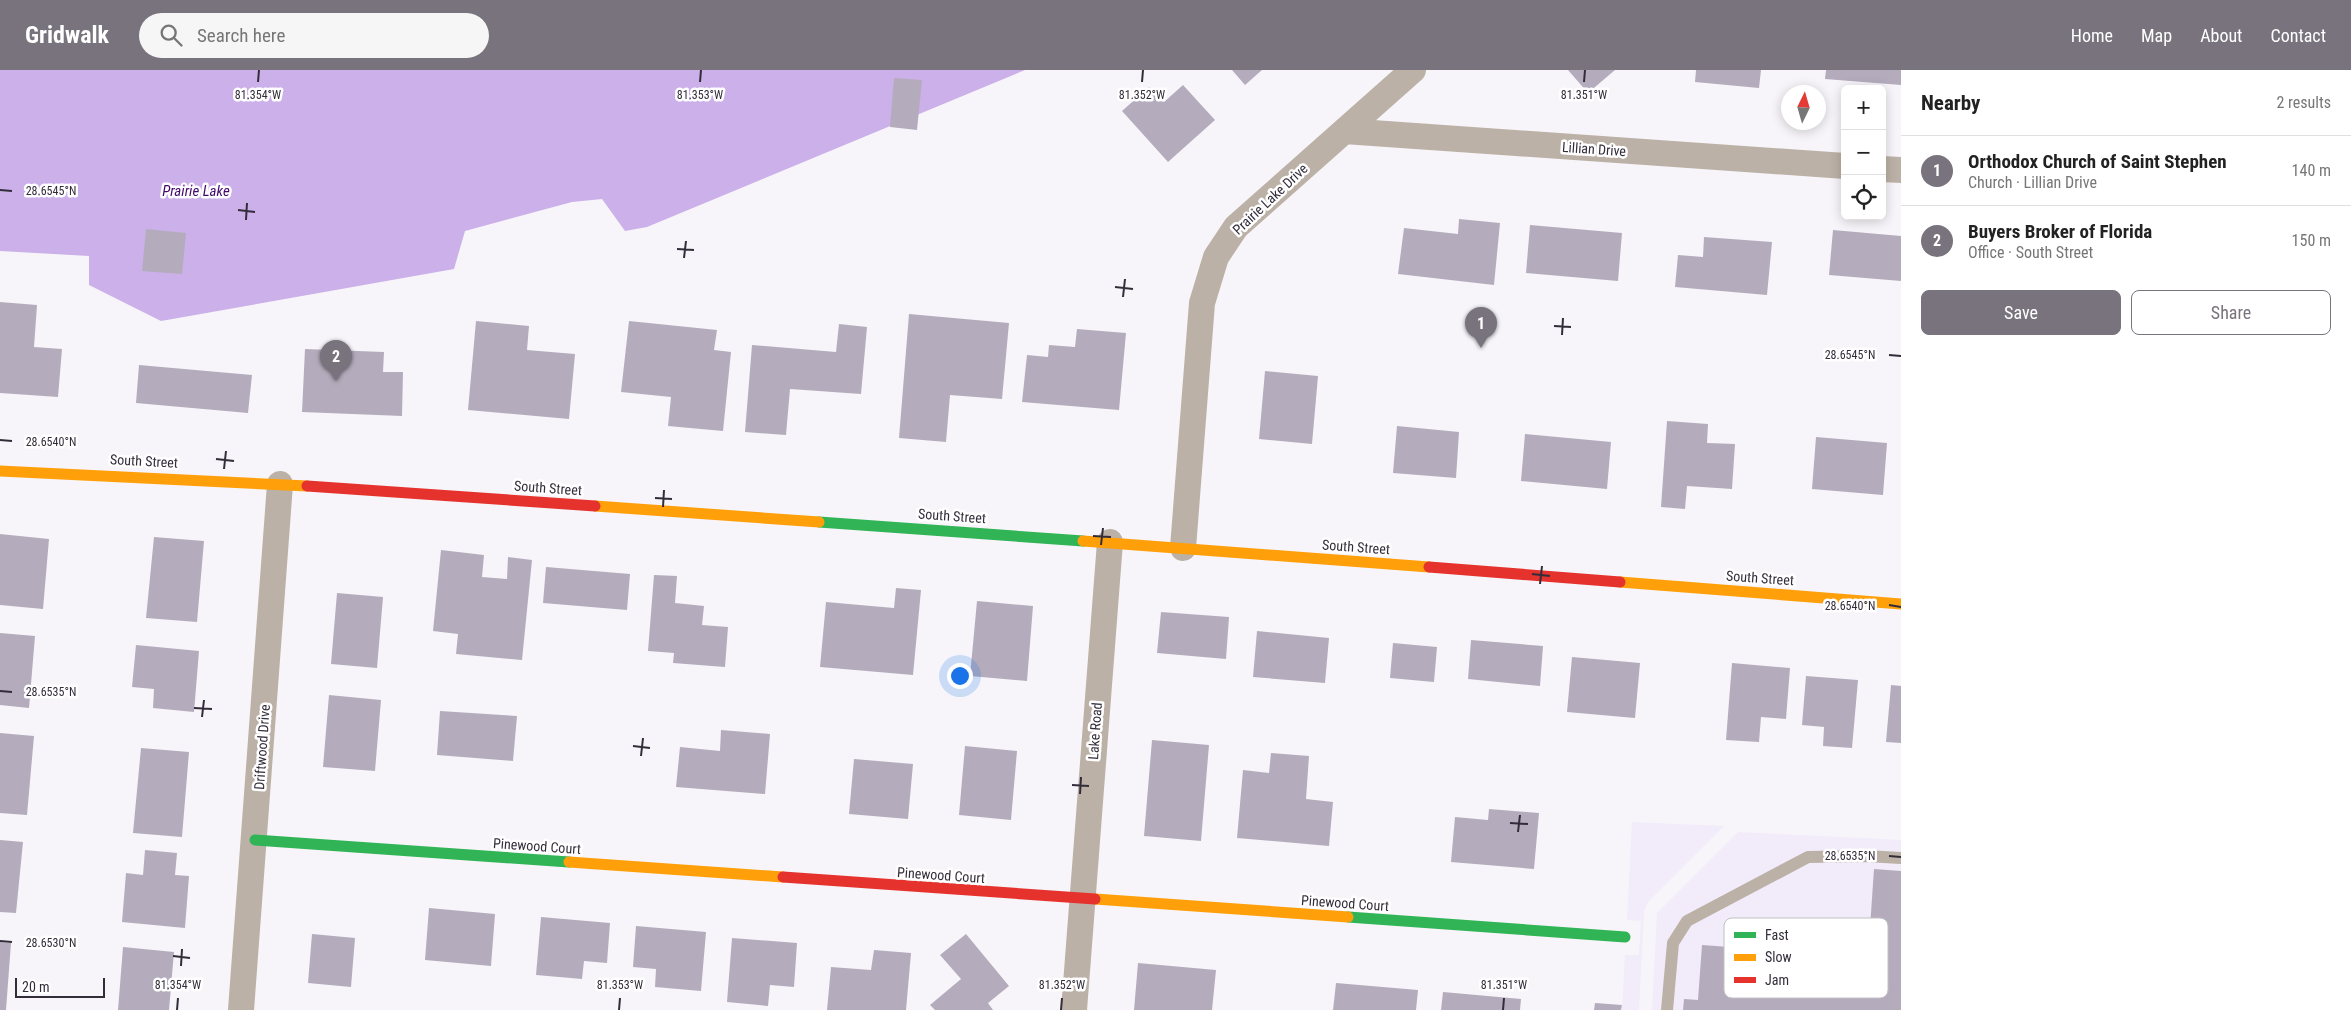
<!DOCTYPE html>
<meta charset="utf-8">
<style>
body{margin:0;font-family:"Roboto Condensed",sans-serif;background:#f6f6f6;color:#222}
.controls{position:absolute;right:15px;top:15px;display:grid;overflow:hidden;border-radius:8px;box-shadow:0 2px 12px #0003}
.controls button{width:45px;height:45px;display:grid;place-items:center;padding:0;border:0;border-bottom:1px solid #e0e0e0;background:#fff;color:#222;font:25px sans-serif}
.compass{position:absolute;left:1781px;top:15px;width:45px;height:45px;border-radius:50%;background:#fff;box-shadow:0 2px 12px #0003;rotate:5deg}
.scale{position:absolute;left:15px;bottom:12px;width:90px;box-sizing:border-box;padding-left:5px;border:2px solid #332d3a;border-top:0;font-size:14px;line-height:18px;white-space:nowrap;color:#332d3a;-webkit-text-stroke:4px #fff;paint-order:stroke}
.you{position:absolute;left:959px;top:605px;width:18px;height:18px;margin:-12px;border:4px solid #fff;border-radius:50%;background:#1a73e8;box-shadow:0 0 0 8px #1a73e833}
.badge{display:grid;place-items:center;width:32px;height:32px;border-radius:50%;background:#78737d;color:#fff;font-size:16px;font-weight:700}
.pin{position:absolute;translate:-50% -41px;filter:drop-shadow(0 1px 2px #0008)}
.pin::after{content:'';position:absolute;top:26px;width:18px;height:15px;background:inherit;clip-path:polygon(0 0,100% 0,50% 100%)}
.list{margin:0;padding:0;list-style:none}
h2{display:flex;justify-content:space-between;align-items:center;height:65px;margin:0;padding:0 20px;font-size:21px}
h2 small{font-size:16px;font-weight:400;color:#767676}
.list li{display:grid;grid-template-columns:32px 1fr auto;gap:15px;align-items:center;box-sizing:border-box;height:70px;padding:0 20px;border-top:1px solid #e0e0e0}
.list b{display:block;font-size:19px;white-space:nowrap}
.list p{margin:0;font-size:16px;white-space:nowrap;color:#767676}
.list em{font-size:16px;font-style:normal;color:#767676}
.actions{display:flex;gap:10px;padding:15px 20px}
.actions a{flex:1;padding:11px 0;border:1px solid #78737d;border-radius:8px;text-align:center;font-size:18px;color:#78737d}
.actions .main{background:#78737d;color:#fff}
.icon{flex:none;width:28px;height:28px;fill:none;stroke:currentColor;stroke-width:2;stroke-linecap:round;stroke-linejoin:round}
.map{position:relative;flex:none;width:1901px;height:940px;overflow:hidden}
header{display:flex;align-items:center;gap:30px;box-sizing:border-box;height:70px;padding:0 25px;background:#78737d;color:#fff}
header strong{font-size:24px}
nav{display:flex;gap:28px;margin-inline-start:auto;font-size:18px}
.search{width:350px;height:45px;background:#f6f6f6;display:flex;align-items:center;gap:12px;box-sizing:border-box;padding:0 18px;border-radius:28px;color:#767676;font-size:19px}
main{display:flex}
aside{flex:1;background:#fff}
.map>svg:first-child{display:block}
</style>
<header>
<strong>Gridwalk</strong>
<div class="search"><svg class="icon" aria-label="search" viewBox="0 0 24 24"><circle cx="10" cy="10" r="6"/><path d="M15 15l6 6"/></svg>Search here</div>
<nav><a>Home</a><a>Map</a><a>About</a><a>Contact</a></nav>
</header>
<main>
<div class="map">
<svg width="1901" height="940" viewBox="0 0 1901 940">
<rect width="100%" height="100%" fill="#f7f5f9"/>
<!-- built -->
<path fill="#f2ebfa" d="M1632,752L1724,756L1648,832L1644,842L1639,940H1622L1625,885H1639L1641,851L1627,850Z
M1738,762L1901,770V940H1652L1657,843Z"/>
<!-- water -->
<path fill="#cbb0ea" d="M0,0H1025L647,157L625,161L602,129L572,132L465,161L454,199L161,251L89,215V186L0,181Z"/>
<!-- building -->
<path fill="#b4acbc" d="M1232,0H1262L1245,15Z
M1568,0H1615L1588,23Z
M1696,0H1761L1759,18L1695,12Z
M1826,0H1901V15L1825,9Z
M894,8L922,10L917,60L890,57Z
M1183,15L1215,50L1168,92L1122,41L1149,17L1164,32Z
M1459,149L1500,153L1494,215L1398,204L1404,158L1458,164Z
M1530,155L1622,163L1618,211L1526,203Z
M146,159L186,163L182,204L142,201Z
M1833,160L1901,166V211L1829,205Z
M1704,167L1772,172L1767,225L1675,217L1678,185L1703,187Z
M0,232L37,235L34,277L62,279L58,327L0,323Z
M909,244L1009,253L1002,329L950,325L946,372L899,368Z
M476,251L529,256L527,280L575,284L569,349L468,340Z
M629,251L717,260L714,280L731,282L723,361L668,356L671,327L621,322Z
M839,254L867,257L861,324L790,319L786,365L745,362L752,275L836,282Z
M1077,259L1126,263L1119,340L1022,332L1027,285L1048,287L1049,275L1075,277Z
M305,279L384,282L383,302H403L402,346L302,342Z
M139,295L252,305L248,343L136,333Z
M1265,301L1318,306L1312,374L1259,369Z
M1667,351L1708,354L1707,373L1735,374L1732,419L1687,416L1685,439L1661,437Z
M1397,356L1459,362L1456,408L1393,403Z
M1525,364L1611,372L1607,419L1521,411Z
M1816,367L1887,373L1883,425L1812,419Z
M0,464L49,469L43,539L0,535Z
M154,467L204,471L197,552L146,548Z
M441,480L484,485L482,507L507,509L508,487L532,490L522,590L456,584L458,564L433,561Z
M546,497L630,504L627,540L543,533Z
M654,505L677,506L675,533L704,536L702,555L728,557L725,597L673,593L674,583L648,581Z
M896,518L921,520L913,605L820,597L826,532L894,538Z
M337,523L383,527L377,598L331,594Z
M977,531L1033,536L1027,611L970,606Z
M1161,542L1229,547L1226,589L1157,583Z
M1257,561L1329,568L1325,613L1253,607Z
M0,563L35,566L29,638L0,635Z
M1471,570L1543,576L1540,616L1468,609Z
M1393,573L1437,577L1434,612L1390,608Z
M136,575L199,581L194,642L153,638L154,619L132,617Z
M1572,587L1640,593L1635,648L1567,642Z
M1732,593L1790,598L1786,649L1761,647L1759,672L1726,670Z
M1806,606L1858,610L1852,678L1823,676L1824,657L1802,655Z
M1891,615L1901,616V673L1886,672Z
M329,625L381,630L375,701L323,697Z
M440,641L517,646L513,691L437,685Z
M721,660L770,664L765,724L676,717L680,677L720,681Z
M0,663L34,666L27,745L0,743Z
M1152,670L1209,675L1201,771L1144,766Z
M965,676L1017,681L1011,750L959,745Z
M141,678L189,682L182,767L133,763Z
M1271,683L1309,686L1306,729L1333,732L1329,776L1237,768L1243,700L1269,703Z
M854,689L913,694L908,749L849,744Z
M1489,739L1539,743L1534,799L1451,792L1455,747L1488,750Z
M0,770L23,772L16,843L0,842Z
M145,780L177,783L175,805L189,806L185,858L122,852L126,803L143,805Z
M1874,799L1901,801V940H1683L1684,929L1698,930L1702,875L1868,887Z
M429,838L495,844L491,896L425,890Z
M541,847L610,853L607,893L584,891L582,909L536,905Z
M636,856L706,862L701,921L655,917L656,899L633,897Z
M312,864L355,868L351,917L308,913Z
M966,864L1009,916L988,933L993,940H935L930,935L961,909L940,885Z
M732,868L797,873L794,917L770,915L768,936L727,932Z
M0,872L11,873L6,940H0Z
M123,877L174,882L169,940H118Z
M874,880L911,883L906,940H827L831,897L871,900Z
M1138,893L1216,900L1212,940H1134Z
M1336,913L1418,920L1416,940H1333Z
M1443,922L1521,929L1520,940H1441Z
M1595,933L1622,935L1621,940H1594Z"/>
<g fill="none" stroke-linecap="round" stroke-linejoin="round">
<!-- lane -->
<path stroke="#bcb1a7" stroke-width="12" d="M1667,940L1673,873L1687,851L1808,787L1866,786L1901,788"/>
<!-- street -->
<path stroke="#bcb1a7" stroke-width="26" d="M1344,61L1845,96
M1882,99L1901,100
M1183,478L1202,233L1216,187L1236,157L1413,0
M241,940L280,414
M1074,940L1110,472"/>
<!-- fast -->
<path stroke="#30b455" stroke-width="11" d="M819,452L1083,471
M255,770L569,792
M1348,847L1625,867"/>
<!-- slow -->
<path stroke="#ff9f0a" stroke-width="11" d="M0,401L307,416
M595,436L819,452
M1083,471L1429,497
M1620,512L1901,534
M569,792L783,807
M1095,829L1348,847"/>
<!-- jam -->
<path stroke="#e5322d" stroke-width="11" d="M307,416L595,436
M1429,497L1620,512
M783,807L1095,829"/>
</g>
<!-- ticks -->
<path fill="none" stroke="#332d3a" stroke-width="2" d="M258,12L259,0M700,12L701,0M1142,12L1143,0M1584,12L1585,0M0,120L12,121M238,140L255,142M246,150L247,133M677,179L694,180M684,188L686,171M1115,217L1133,219M1123,227L1125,209M1554,256L1571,257M1562,265L1563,248M1889,285L1901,286M0,370L12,371M216,389L234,391M224,399L226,381M655,428L672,429M663,437L664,420M1093,466L1111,467M1101,475L1103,458M1532,504L1550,506M1540,514L1542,496M1889,535L1901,537M0,621L12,622M194,638L212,639M202,647L204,630M633,676L650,678M641,686L643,668M1072,715L1089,716M1080,724L1081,707M1510,753L1528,754M1518,762L1520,745M1889,786L1901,787M0,871L12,872M173,886L190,888M181,896L182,879M177,940L178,928M619,940L620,928M1061,940L1062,928M1503,940L1504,928"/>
<g text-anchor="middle" stroke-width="5" stroke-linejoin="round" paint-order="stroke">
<!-- street labels -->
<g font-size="14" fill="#332d3a" stroke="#fff">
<text transform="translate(1594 79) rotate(4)" y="5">Lillian Drive</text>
<text transform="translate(1270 129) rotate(-43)" y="5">Prairie Lake Drive</text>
<text transform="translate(144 391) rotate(3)" y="5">South Street</text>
<text transform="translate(548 418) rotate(4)" y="5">South Street</text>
<text transform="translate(952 446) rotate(4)" y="5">South Street</text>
<text transform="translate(1356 477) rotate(4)" y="5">South Street</text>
<text transform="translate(1760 508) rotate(4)" y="5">South Street</text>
<text transform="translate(1095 661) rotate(-86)" y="5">Lake Road</text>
<text transform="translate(262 677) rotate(-86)" y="5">Driftwood Drive</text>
<text transform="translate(537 776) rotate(4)" y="5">Pinewood Court</text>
<text transform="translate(941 805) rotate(4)" y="5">Pinewood Court</text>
<text transform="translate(1345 833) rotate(4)" y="5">Pinewood Court</text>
</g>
<!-- water labels -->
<g font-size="15" font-style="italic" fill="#44096c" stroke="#fff">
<text x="196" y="126">Prairie Lake</text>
</g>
</g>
<!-- legend -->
<rect x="1724" y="848" width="164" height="80" rx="8" fill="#fff" stroke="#c2c0c4" stroke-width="1"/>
<rect x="1734" y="862" width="22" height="6" fill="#30b455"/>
<rect x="1734" y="884" width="22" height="7" fill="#ff9f0a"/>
<rect x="1734" y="907" width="22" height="6" fill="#e5322d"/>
<g font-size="14" fill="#332d3a">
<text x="1765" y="870">Fast</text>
<text x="1765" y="892">Slow</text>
<text x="1765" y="915">Jam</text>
</g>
<g font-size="12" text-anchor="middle" fill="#332d3a" stroke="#fff" stroke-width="5" stroke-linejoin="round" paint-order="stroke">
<text x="258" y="29">81.354°W</text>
<text x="700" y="29">81.353°W</text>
<text x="1142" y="29">81.352°W</text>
<text x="1584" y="29">81.351°W</text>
<text x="51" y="125">28.6545°N</text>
<text x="1850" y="289">28.6545°N</text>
<text x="51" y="376">28.6540°N</text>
<text x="1850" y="540">28.6540°N</text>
<text x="51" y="626">28.6535°N</text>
<text x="1850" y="790">28.6535°N</text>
<text x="51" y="877">28.6530°N</text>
<text x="178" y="919">81.354°W</text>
<text x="620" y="919">81.353°W</text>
<text x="1062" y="919">81.352°W</text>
<text x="1504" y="919">81.351°W</text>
</g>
</svg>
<div class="controls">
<button>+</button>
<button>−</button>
<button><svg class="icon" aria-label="locate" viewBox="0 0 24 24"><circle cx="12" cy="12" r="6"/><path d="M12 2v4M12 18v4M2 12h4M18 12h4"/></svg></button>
</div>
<svg class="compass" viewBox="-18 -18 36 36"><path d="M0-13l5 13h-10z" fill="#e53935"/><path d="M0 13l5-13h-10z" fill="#767676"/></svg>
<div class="scale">20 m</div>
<div class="you"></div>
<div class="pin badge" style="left:1481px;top:278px">1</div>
<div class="pin badge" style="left:336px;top:311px">2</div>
</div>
<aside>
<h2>Nearby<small>2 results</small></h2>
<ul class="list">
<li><span class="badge">1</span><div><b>Orthodox Church of Saint Stephen</b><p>Church · Lillian Drive</p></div><em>140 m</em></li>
<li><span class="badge">2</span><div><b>Buyers Broker of Florida</b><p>Office · South Street</p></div><em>150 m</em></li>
</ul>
<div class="actions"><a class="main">Save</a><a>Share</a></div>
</aside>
</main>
